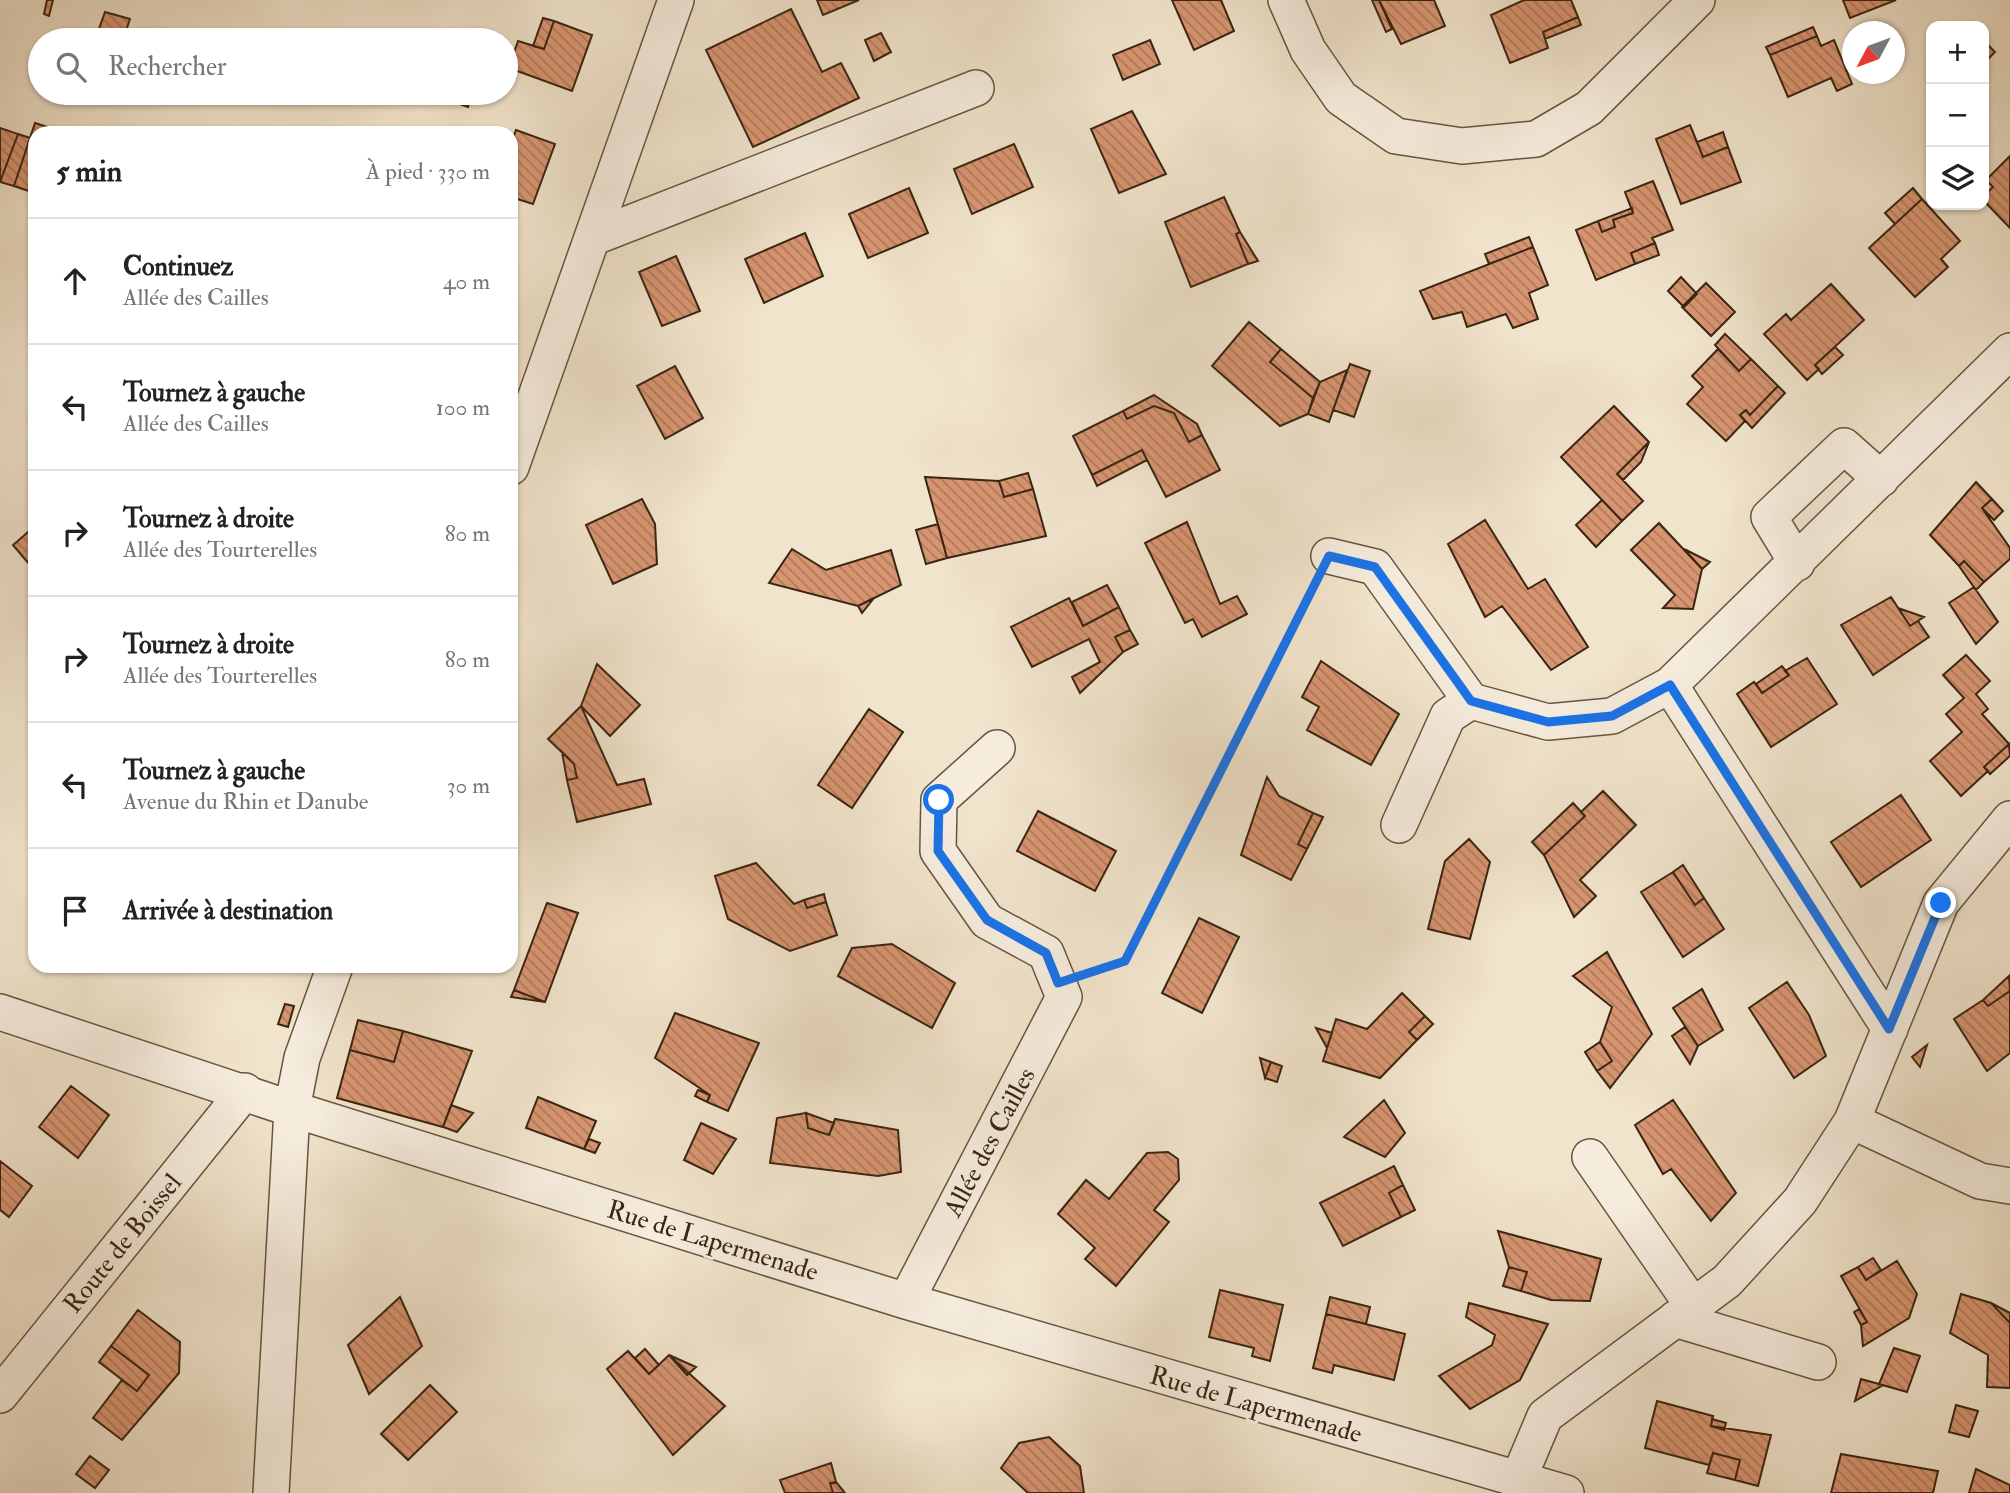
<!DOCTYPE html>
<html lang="fr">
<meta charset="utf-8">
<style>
body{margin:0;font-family:"IM FELL Double Pica",serif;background:#f2f2f2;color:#222}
.controls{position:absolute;right:21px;top:21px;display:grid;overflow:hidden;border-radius:14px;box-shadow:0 2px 5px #0004}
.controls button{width:63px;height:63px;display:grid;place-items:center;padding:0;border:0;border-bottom:2px solid #e0e0e0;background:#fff;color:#222;font:35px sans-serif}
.compass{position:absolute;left:1842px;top:21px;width:63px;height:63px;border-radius:50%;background:#fff;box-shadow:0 2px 5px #0004;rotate:229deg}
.stop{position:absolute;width:21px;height:21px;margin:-16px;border:5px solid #1a73e8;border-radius:50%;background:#fff}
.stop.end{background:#1a73e8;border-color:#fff;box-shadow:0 2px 7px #0008}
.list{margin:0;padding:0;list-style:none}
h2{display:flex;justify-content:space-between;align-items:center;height:91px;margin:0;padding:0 28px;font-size:30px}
h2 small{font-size:23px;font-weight:400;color:#767676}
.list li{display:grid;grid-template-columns:46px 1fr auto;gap:21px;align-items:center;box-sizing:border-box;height:126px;padding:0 28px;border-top:2px solid #e0e0e0}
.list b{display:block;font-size:26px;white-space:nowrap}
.list p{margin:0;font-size:23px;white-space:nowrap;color:#767676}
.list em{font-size:23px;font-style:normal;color:#767676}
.icon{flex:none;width:38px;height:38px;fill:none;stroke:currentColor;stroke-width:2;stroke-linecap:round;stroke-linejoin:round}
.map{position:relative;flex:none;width:2010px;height:1493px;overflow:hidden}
.search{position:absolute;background:#fff;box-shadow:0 2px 5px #0004;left:28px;top:28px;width:490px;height:77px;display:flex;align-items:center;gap:18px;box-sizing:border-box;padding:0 24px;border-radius:38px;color:#767676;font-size:26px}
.panel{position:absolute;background:#fff;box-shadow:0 2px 5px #0004;left:28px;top:126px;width:490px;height:847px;border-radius:21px}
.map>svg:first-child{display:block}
</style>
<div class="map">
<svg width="2010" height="1493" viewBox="0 0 2010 1493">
<defs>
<pattern id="building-back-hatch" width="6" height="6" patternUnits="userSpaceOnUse" patternTransform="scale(1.75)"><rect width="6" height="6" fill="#d89571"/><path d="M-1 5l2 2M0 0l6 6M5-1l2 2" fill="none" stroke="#b0795b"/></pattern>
</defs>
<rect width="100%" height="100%" fill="#f1e4cc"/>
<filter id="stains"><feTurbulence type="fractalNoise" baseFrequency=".00286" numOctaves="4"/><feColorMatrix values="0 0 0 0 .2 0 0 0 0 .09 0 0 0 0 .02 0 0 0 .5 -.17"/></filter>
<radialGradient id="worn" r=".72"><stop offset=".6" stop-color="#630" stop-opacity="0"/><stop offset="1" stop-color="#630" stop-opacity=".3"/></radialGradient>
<!-- building -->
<path fill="url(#building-back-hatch)" stroke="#392512" stroke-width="2" d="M47,0H53L49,16L44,14Z
M817,0H859L823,15Z
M1172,0H1221L1234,31L1194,50Z
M1372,0H1379L1392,29L1386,32Z
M1379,0H1434L1445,26L1401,44Z
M1524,0H1571L1578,17L1543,32L1548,48L1510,63L1491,15Z
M1843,0H1896L1850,18Z
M791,9L822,72L841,63L859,98L753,147L706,50Z
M105,12L130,19L123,40H95Z
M1578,17L1581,25L1545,39L1543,32Z
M543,18L554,21L544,49L533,46Z
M554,21L592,35L572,91L509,68L518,41L544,49Z
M1813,27L1817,36L1770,55L1766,47Z
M881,33L891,52L874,61L865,40Z
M1817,36L1821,46L1834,40L1852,84L1837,91L1831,78L1788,97L1770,55Z
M1150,40L1160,64L1123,80L1113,55Z
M1984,41L1995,52L1984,63Z
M444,93H472L468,107L442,98Z
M1132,111L1166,174L1119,193L1091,129Z
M35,123L66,133H35V140L30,138Z
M1690,125L1703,157L1728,147L1741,182L1681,204L1656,139Z
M0,128L18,134L0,182Z
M516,130L555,144L533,204L511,197V144Z
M1723,132L1728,147L1703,157L1697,142Z
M18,134L30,138L14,186L0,182Z
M30,138L35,140V193L14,186Z
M1014,144L1033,187L972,214L954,169Z
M2010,156V228L1984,201V196L1993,187L1986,180Z
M1653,181L1673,230L1652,238L1655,243L1631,253L1635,264L1596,280L1576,230L1598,221L1602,232L1615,227L1613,220L1633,213L1625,192Z
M909,188L928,233L868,258L849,214Z
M1913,188L1922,199L1895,224L1885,213Z
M1224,197L1240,232L1236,234L1248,264L1191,287L1165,222Z
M1922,199L1960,241L1941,259L1948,267L1915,297L1869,248Z
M1632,208L1633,213L1613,220L1615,227L1602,232L1598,221Z
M1240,232L1258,261L1248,264L1236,234Z
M805,233L823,276L764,303L745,259Z
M1529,237L1533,247L1489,264L1485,254Z
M1655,243L1659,255L1635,264L1631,253Z
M1533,247L1548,285L1529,293L1538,319L1513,328L1506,314L1467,327L1462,312L1433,319L1420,291Z
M676,256L700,311L662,326L639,272Z
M1681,277L1697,294L1684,307L1668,291Z
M1706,283L1735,312L1711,336L1682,307Z
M1831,284L1864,320L1815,365L1819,369L1807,380L1764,334L1786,314L1791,320Z
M1249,322L1281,349L1270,362L1313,398L1308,414L1280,426L1212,366Z
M1725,334L1751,359L1739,371L1715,345Z
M1835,347L1843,355L1822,374L1815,365Z
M1281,349L1320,382L1313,398L1270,362Z
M1718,349L1739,371L1751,359L1778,386L1750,415L1746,410L1740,415L1745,421L1726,441L1687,404L1703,387L1692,376Z
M1350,364L1370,371L1354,417L1333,410Z
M675,366L703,418L665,439L637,386Z
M1347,370L1329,422L1308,414L1320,382Z
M1778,386L1785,393L1752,428L1740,415L1746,410L1750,415Z
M1154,395L1197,424L1202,435L1189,442L1174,413L1154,406L1127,419L1123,411Z
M1154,406L1174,413L1189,442L1202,435L1220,470L1166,497L1142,450L1092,475L1073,436L1123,411L1127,419Z
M1614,406L1649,442L1617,474L1643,501L1622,521L1561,457Z
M1649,442L1641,462L1623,480L1617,474Z
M1142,450L1147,460L1097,486L1092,475Z
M1028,473L1033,489L1004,497L999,481Z
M925,477L999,481L1004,497L1033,489L1046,536L947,558Z
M1976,482L1992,499L1982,508L2010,548V559L1984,582L1964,561L1959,566L1930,535Z
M642,499L655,524L657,564L613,584L586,525Z
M1992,499L2003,511L1994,520L1982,508Z
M1602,500L1622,521L1596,547L1576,525Z
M1485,520L1528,589L1545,579L1588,647L1551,670L1502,606L1485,617L1448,544Z
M1187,522L1220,604L1237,596L1247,614L1202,637L1193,619L1185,623L1145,543Z
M1659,523L1702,569L1693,609L1663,608L1675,595L1631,550Z
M938,524L947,558L926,564L916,530Z
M35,526V571L13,545Z
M792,549L826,570L891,550L901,585L858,606L769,583Z
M1684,549L1710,562L1702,569Z
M1964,561L1984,582L1976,590L1959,566Z
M1107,585L1119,607L1083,626L1072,602Z
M1974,587L1998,622L1976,644L1949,603Z
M1891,597L1910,626L1918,621L1929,637L1873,675L1841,625Z
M874,598L862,613L858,606Z
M1069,598L1083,626L1119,607L1130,630L1115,637L1123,652L1080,693L1072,677L1100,662L1089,639L1032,667L1011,627Z
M1898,608L1924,617L1910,626Z
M1130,630L1138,644L1123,652L1115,637Z
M1966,655L1990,681L1976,694L1988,709L1982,714L2009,744L1984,767L1988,771L1961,796L1930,761L1962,732L1946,714L1964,698L1943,675Z
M1807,658L1837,704L1771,747L1737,694L1754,682L1762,693L1789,675L1785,671Z
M1321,661L1399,714L1371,765L1307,730L1319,707L1302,697Z
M597,664L640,705L610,736L581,706Z
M1782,666L1789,675L1762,693L1756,684Z
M581,706L617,785L644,779L651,804L577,822L567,780L577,778L574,764L548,739Z
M869,709L903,732L852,808L818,785Z
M2009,744L2010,756L1990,774L1984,767Z
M562,752L574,764L577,778L567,780Z
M1267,777L1279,796L1313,813L1298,844L1307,849L1291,880L1241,855Z
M1603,791L1636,825L1580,880L1596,896L1574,917L1544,855L1585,816L1581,812Z
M1901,795L1931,840L1861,887L1831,842Z
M1573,803L1585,816L1544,855L1532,842Z
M1038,811L1116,851L1095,891L1017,851Z
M1313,813L1323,817L1307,849L1298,844Z
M1469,839L1490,862L1470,939L1428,929L1445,861Z
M756,863L794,904L804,900L807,908L826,902L837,935L790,951L728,919L715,876Z
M1683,865L1704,898L1695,905L1673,872Z
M1673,872L1695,905L1704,898L1724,929L1683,957L1641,892Z
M824,894L826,902L807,908L804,900Z
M547,903L578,913L545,1002L514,990Z
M1199,918L1239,937L1202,1013L1162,993Z
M892,944L955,983L932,1028L838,976L852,948Z
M1607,952L1652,1034L1610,1088L1597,1071L1612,1061L1600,1042L1612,1007L1573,976Z
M2009,976L2010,991L1988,1006L1983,1000Z
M1787,982L1809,1015L1826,1056L1794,1078L1749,1008Z
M1702,989L1723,1030L1698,1046L1673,1008Z
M514,990L545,1002L511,997Z
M2010,991V1053L1987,1071L1954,1019L1983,1000L1988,1006Z
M1402,993L1425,1016L1409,1032L1417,1040L1380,1078L1323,1061L1336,1019L1367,1029Z
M285,1004L294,1006L288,1027L278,1024Z
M675,1013L759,1043L728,1111L707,1102L710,1095L655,1058Z
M1425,1016L1433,1024L1417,1040L1409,1032Z
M358,1020L403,1031L394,1062L350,1050Z
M1685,1027L1698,1046L1690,1064L1672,1036Z
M1316,1028L1332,1033L1327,1048Z
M403,1031L472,1051L443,1127L337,1098L350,1050L394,1062Z
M1600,1042L1612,1061L1597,1071L1585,1052Z
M1927,1045L1920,1067L1912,1057Z
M1260,1058L1271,1062L1265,1078Z
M1271,1062L1282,1066L1277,1082L1265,1078Z
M71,1086L109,1115L78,1158L39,1127Z
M698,1090L710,1095L707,1102L695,1096Z
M538,1097L596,1121L584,1149L595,1153L526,1128Z
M1384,1100L1405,1133L1385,1157L1344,1137Z
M1673,1100L1736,1193L1711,1221L1671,1169L1663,1174L1635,1125Z
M451,1105L473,1113L457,1132L443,1127Z
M806,1113L834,1123L829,1135L808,1128Z
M806,1113L808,1128L829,1135L835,1119L898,1130L901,1172L878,1176L770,1163L777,1118Z
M701,1123L736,1139L713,1174L684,1160Z
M589,1139L600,1143L595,1153L584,1149Z
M1168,1152L1178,1159L1179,1180L1154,1210L1169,1222L1116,1286L1085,1259L1095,1248L1058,1214L1086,1180L1109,1199L1147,1153Z
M0,1161L32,1186L9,1217L0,1210Z
M1394,1166L1403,1185L1389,1193L1401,1217L1343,1246L1320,1203Z
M1403,1185L1415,1210L1401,1217L1389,1193Z
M1498,1231L1601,1259L1590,1301L1551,1300L1521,1291L1527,1272L1509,1267Z
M1873,1258L1881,1270L1866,1280L1858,1267Z
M1897,1261L1917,1294L1909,1318L1863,1346L1861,1325L1867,1322L1841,1276L1858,1267L1866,1280Z
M1509,1267L1527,1272L1521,1291L1503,1286Z
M1220,1290L1283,1305L1270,1361L1252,1356L1254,1348L1209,1337Z
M1961,1294L1991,1303L2010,1323V1388L1987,1387L1988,1355L1950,1333Z
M400,1297L422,1346L369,1394L348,1345Z
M1330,1297L1370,1307L1366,1324L1326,1314Z
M1469,1303L1548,1324L1520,1380L1470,1409L1439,1376L1492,1345L1495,1335L1466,1317Z
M1991,1303L2010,1313V1323Z
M1859,1309L1867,1322L1861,1325L1854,1312Z
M138,1310L180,1342L179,1373L122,1440L93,1418L122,1380L137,1391L149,1375L111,1346Z
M1326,1314L1405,1334L1394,1380L1334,1365L1332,1373L1313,1368Z
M111,1346L149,1375L137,1391L99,1362Z
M1894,1348L1920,1356L1907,1392L1879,1384Z
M645,1349L659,1365L649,1374L635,1358Z
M628,1351L649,1374L669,1355L725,1406L673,1455L607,1369Z
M669,1355L696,1367L687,1375Z
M1861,1379L1879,1384L1883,1385L1855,1401Z
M430,1385L457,1412L408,1460L381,1434Z
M1657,1401L1713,1416L1711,1426L1771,1435L1758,1486L1735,1480L1740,1460L1713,1453L1709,1465L1645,1448Z
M1956,1405L1978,1411L1969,1437L1949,1432Z
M1712,1419L1726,1423L1724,1430L1711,1426Z
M1049,1437L1080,1466L1084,1493H1028L1001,1468L1019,1443Z
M1713,1453L1740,1460L1735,1480L1707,1473Z
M1841,1454L1938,1471L1933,1493H1831Z
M90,1456L109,1470L95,1488L76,1474Z
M831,1463L836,1482L830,1483L833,1493H785L780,1480Z
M1976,1469L2010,1485V1493H1969Z
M836,1482L845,1493H833L830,1483Z"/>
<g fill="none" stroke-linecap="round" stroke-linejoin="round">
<!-- minor casing -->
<g stroke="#675540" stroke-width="38">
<path id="minor" d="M1286,0L1308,50L1341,98L1396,136L1462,146L1536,139L1589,108L1697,0
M592,238L976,88
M511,467L676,0
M1329,556L1375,567L1471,701L1548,722L1612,716L1670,685L2010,351
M1797,563L1769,517L1844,446L1881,479
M1670,685L1890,1029
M1399,825L1448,716L1471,701
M0,1012L292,1109L906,1301L1566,1493
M1852,1121L1980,1181L2010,1186
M1590,1157L1693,1306
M906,1301L1064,997L1046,953L987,921L938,851L939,800L997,748
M1675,1319L1818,1362
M0,1395L245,1091
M1518,1480L1545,1416L1727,1281L1800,1201L1852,1121L1941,903L2010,819
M271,1493L292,1109L302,1058L335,966"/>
</g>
<!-- path -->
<path stroke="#392512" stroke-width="4.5" stroke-dasharray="5 3.5" stroke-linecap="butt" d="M1092,972L1125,961L1313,587"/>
<!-- minor -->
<use href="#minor" stroke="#f6edde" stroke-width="35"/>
</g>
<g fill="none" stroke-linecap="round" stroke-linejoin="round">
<!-- route -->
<path stroke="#1a73e8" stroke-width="9" d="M939,800L938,851L987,920L1046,953L1058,983L1125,961L1329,556L1375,567L1471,701L1548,722L1612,716L1670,685L1889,1029L1941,903"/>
</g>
<g text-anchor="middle" stroke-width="6" stroke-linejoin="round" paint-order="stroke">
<!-- street labels -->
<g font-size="26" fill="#392512" stroke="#f6edde">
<text transform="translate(989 1142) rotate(-62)" y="9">Allée des Cailles</text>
<text transform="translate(713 1240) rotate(17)" y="9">Rue de Lapermenade</text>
<text transform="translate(122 1243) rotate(-51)" y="9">Route de Boissel</text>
<text transform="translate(1256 1404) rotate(16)" y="9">Rue de Lapermenade</text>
</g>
</g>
<rect width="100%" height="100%" filter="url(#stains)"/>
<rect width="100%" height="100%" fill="url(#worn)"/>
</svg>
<div class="controls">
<button>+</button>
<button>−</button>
<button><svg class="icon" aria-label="layers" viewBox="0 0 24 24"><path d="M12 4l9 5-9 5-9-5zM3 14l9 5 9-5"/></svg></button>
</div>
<svg class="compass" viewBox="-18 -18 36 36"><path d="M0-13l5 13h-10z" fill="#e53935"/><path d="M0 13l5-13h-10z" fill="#767676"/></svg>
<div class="stop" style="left:939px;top:800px"></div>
<div class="stop end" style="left:1941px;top:903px"></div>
<div class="search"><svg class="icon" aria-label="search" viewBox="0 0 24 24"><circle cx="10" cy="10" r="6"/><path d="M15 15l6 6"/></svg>Rechercher</div>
<section class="panel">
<h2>5 min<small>À pied · 330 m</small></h2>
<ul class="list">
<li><svg class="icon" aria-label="ahead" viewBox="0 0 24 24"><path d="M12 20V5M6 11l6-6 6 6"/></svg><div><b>Continuez</b><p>Allée des Cailles</p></div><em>40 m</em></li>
<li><svg class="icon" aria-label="left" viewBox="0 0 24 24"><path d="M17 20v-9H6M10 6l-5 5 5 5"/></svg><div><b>Tournez à gauche</b><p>Allée des Cailles</p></div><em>100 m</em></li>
<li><svg class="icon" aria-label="right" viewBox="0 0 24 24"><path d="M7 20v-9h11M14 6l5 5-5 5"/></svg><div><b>Tournez à droite</b><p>Allée des Tourterelles</p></div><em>80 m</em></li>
<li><svg class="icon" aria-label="right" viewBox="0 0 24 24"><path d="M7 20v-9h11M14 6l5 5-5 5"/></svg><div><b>Tournez à droite</b><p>Allée des Tourterelles</p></div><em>80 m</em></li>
<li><svg class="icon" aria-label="left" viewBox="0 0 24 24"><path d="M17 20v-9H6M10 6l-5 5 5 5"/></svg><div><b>Tournez à gauche</b><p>Avenue du Rhin et Danube</p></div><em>30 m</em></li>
<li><svg class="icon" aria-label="arrive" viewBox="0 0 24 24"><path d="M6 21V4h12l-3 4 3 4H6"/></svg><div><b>Arrivée à destination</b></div></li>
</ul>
</section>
</div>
